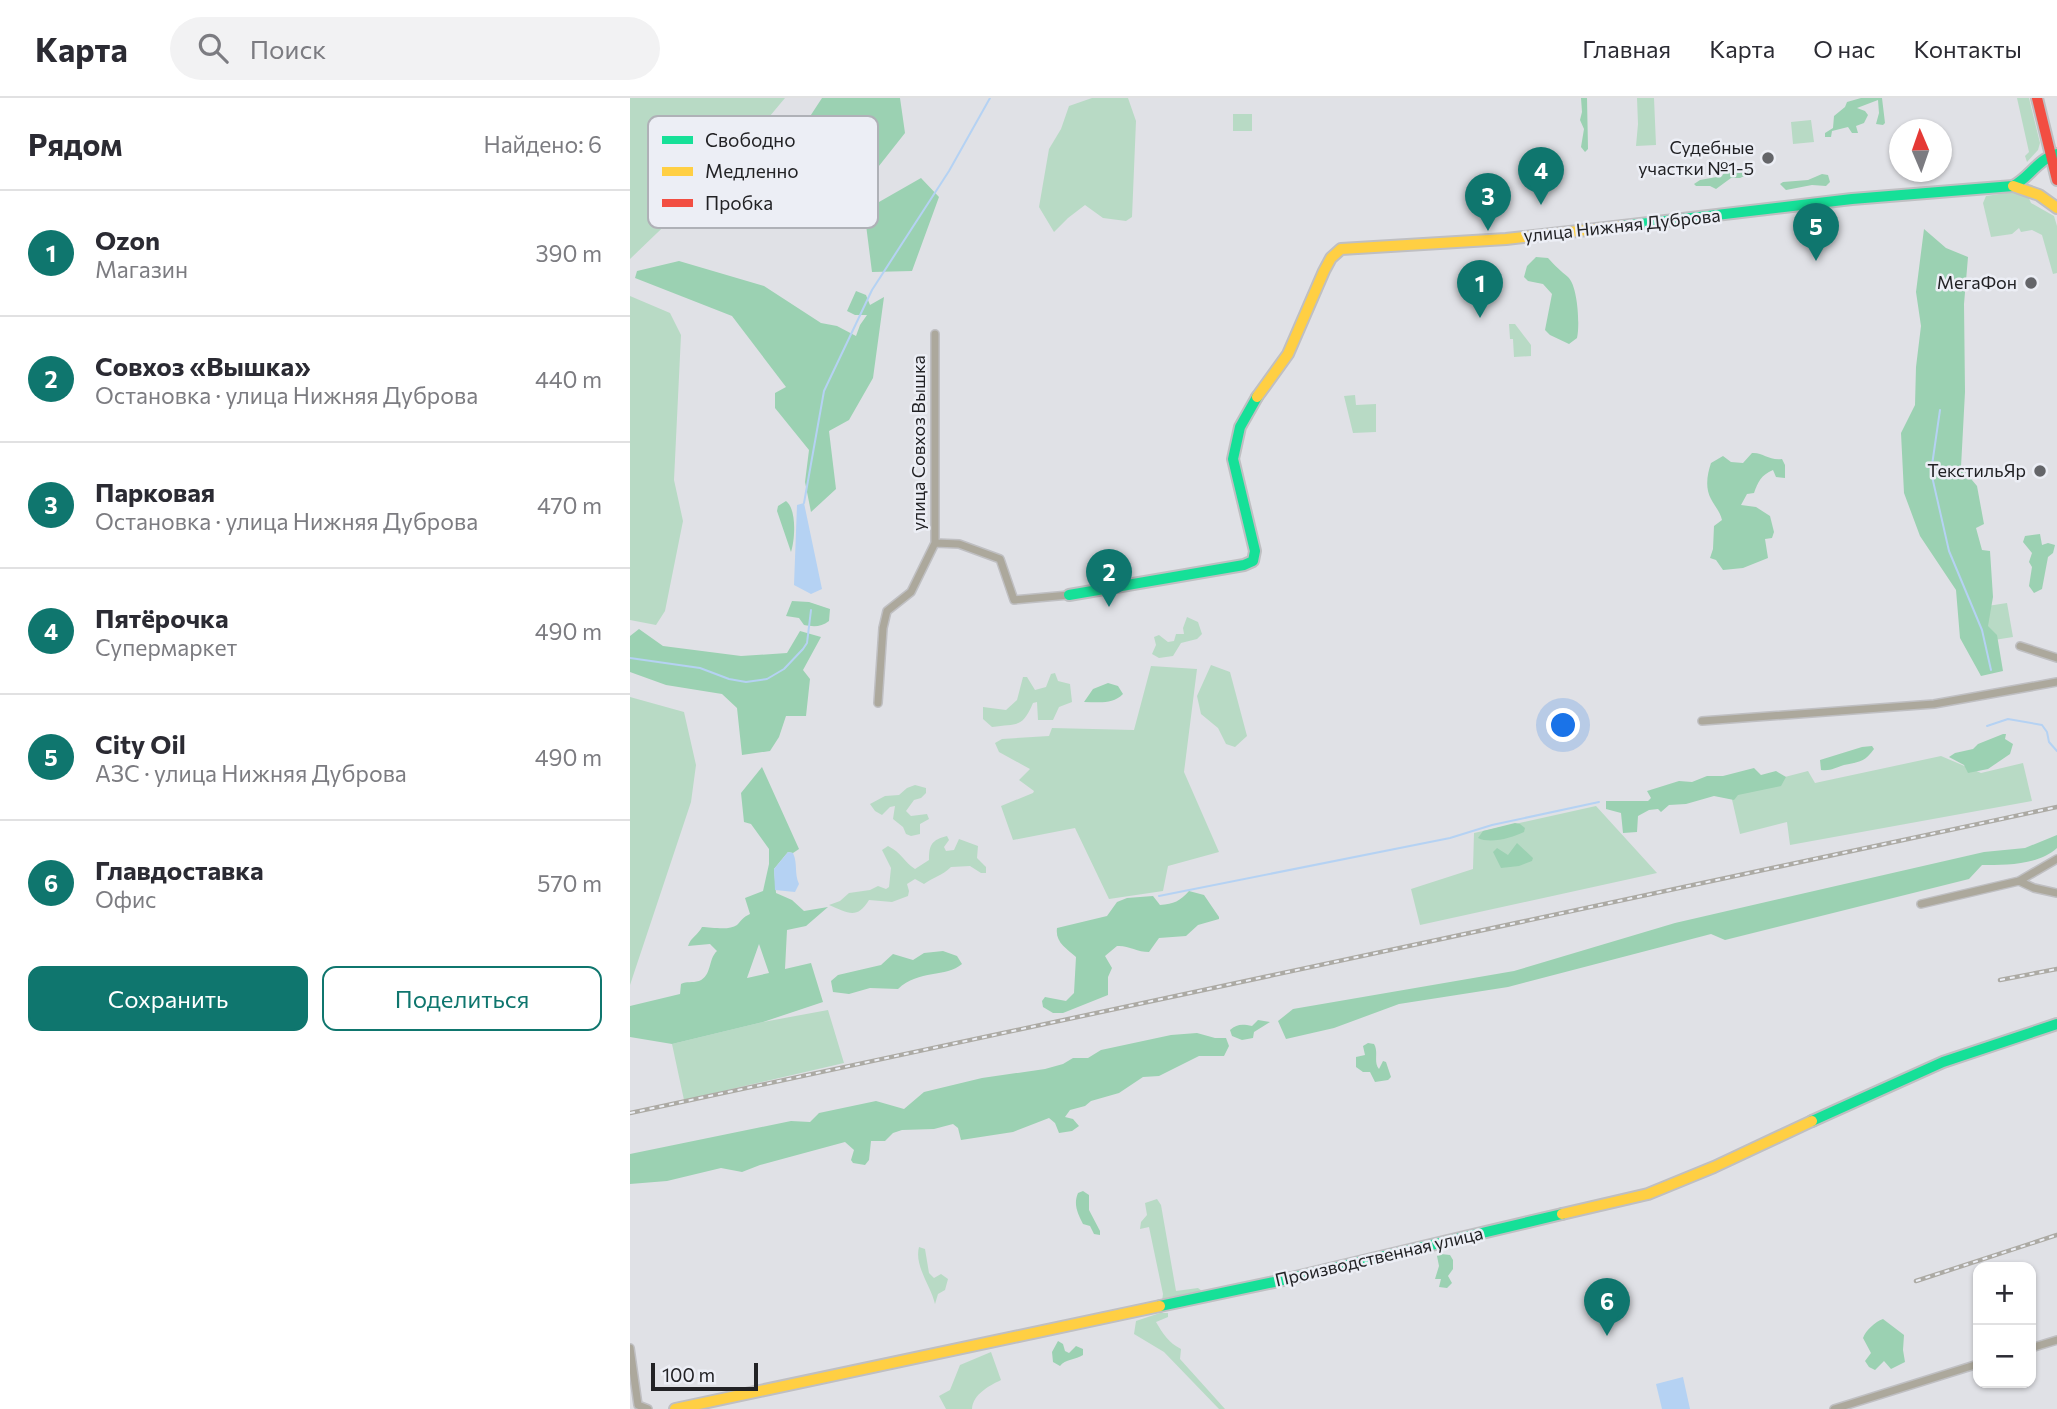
<!DOCTYPE html>
<html lang="ru">
<meta charset="utf-8">
<style>
body{margin:0;font-family:Commissioner,sans-serif;background:#f2f2f3;color:#2b2b33}
.controls{position:absolute;right:21px;bottom:21px;display:grid;overflow:hidden;border-radius:14px;box-shadow:0 2px 5px #0004}
.controls button{width:63px;height:63px;display:grid;place-items:center;padding:0;border:0;border-bottom:2px solid #e1e1e2;background:#fff;color:#2b2b33;font:35px sans-serif}
.compass{position:absolute;left:1259px;top:21px;width:63px;height:63px;border-radius:50%;background:#fff;box-shadow:0 2px 5px #0004;rotate:358deg}
.scale{position:absolute;left:21px;bottom:18px;width:107px;box-sizing:border-box;padding-left:7px;border:4px solid #222225;border-top:0;font-size:19px;line-height:24px;white-space:nowrap;color:#222225;-webkit-text-stroke:5px #eceef5;paint-order:stroke}
.you{position:absolute;left:934px;top:628px;width:24px;height:24px;margin:-18px;border:5px solid #fff;border-radius:50%;background:#1a73e8;box-shadow:0 0 0 10px #1a73e833}
.badge{display:grid;place-items:center;width:46px;height:46px;border-radius:50%;background:#0f766e;color:#fff;font-size:23px;font-weight:700}
.pin{position:absolute;translate:-50% -58px;filter:drop-shadow(0 2px 4px #0008)}
.pin::after{content:'';position:absolute;top:37px;width:24px;height:21px;background:inherit;clip-path:polygon(0 0,100% 0,50% 100%)}
.list{margin:0;padding:0;list-style:none}
h2{display:flex;justify-content:space-between;align-items:center;height:91px;margin:0;padding:0 28px;font-size:30px}
h2 small{font-size:23px;font-weight:400;color:#7c7c81}
.list li{display:grid;grid-template-columns:46px 1fr auto;gap:21px;align-items:center;box-sizing:border-box;height:126px;padding:0 28px;border-top:2px solid #e1e1e2}
.list b{display:block;font-size:26px;white-space:nowrap}
.list p{margin:0;font-size:23px;white-space:nowrap;color:#7c7c81}
.list em{font-size:23px;font-style:normal;color:#7c7c81}
.actions{display:flex;gap:14px;padding:21px 28px}
.actions a{flex:1;padding:16px 0;border:2px solid #0f766e;border-radius:14px;text-align:center;font-size:24px;color:#0f766e}
.actions .main{background:#0f766e;color:#fff}
.icon{flex:none;width:38px;height:38px;fill:none;stroke:currentColor;stroke-width:2;stroke-linecap:round;stroke-linejoin:round}
.map{position:relative;flex:none;width:1427px;height:1311px;overflow:hidden}
header{display:flex;align-items:center;gap:42px;box-sizing:border-box;height:98px;padding:0 35px;background:#fff;border-bottom:2px solid #e1e1e2}
header strong{font-size:33px}
nav{display:flex;gap:38px;margin-inline-start:auto;font-size:24px}
.search{width:490px;height:63px;background:#f2f2f3;display:flex;align-items:center;gap:18px;box-sizing:border-box;padding:0 24px;border-radius:38px;color:#7c7c81;font-size:26px}
main{display:flex}
aside{flex:1;background:#fff}
.map>svg:first-child{display:block}
</style>
<header>
<strong>Карта</strong>
<div class="search"><svg class="icon" aria-label="search" viewBox="0 0 24 24"><circle cx="10" cy="10" r="6"/><path d="M15 15l6 6"/></svg>Поиск</div>
<nav><a>Главная</a><a>Карта</a><a>О нас</a><a>Контакты</a></nav>
</header>
<main>
<aside>
<h2>Рядом<small>Найдено: 6</small></h2>
<ul class="list">
<li><span class="badge">1</span><div><b>Ozon</b><p>Магазин</p></div><em>390 m</em></li>
<li><span class="badge">2</span><div><b>Совхоз «Вышка»</b><p>Остановка · улица Нижняя Дуброва</p></div><em>440 m</em></li>
<li><span class="badge">3</span><div><b>Парковая</b><p>Остановка · улица Нижняя Дуброва</p></div><em>470 m</em></li>
<li><span class="badge">4</span><div><b>Пятёрочка</b><p>Супермаркет</p></div><em>490 m</em></li>
<li><span class="badge">5</span><div><b>City Oil</b><p>АЗС · улица Нижняя Дуброва</p></div><em>490 m</em></li>
<li><span class="badge">6</span><div><b>Главдоставка</b><p>Офис</p></div><em>570 m</em></li>
</ul>
<div class="actions"><a class="main">Сохранить</a><a>Поделиться</a></div>
</aside>
<div class="map">
<svg width="1427" height="1311" viewBox="0 0 1427 1311">
<rect width="100%" height="100%" fill="#e0e1e6"/>
<!-- green -->
<path fill="#b8dac5" d="M0,0H155L105,60L0,161Z
M462,0H498L506,23L502,119L496,123L473,120L455,107L438,120L424,134L409,109L419,51L431,31L439,8Z
M1007,0H1024L1026,47L1006,48L1008,26Z
M1387,0H1399L1410,45L1408,52L1397,64L1395,58L1399,54Z
M603,16H622V33H603Z
M1181,22L1184,44L1163,46L1161,24Z
M1390,93L1398,98L1401,105L1424,118L1427,128V175L1423,176L1412,137L1402,132L1391,134L1389,130L1382,136L1361,139L1353,105L1356,98Z
M1194,116L1197,118L1193,132L1174,134L1170,129L1172,119Z
M0,198L40,215L51,237L44,382L53,423L35,513L26,527L0,522Z
M879,226H885L901,247V258L884,259L883,241H880Z
M725,297L726,307L746,306V334L723,335L714,298Z
M1377,505L1383,539L1358,543L1351,509Z
M557,519L568,524L572,536L567,541L551,545L543,558L529,560L522,556L526,547L524,539L529,537L538,544L544,543L546,536H554L553,530Z
M581,567L600,574L617,638L605,649L596,646L588,630L571,616L567,598Z
M521,568L567,571L554,674L589,754L538,768L533,793L479,801L445,730L383,742L371,708L403,695L404,693L389,682L400,671L369,654L365,645L372,641L419,638L422,630L504,632Z
M425,575L428,583L440,586L442,604L429,609L423,622H408L407,604L403,605C392,631 387,625 362,629L353,621V609L376,612L387,602L393,579H397L405,592L416,589L421,576Z
M0,599L54,614L66,667L61,704L0,887Z
M1311,658L1351,675L1393,665L1402,703L1160,747L1157,724L1110,736L1100,693L1178,673L1185,685Z
M285,687L296,690V695L291,700L284,702L276,713L281,718L297,716L299,721L290,726V736L281,738L276,736L273,729L263,721L265,708L260,709L252,717L245,713L240,706L255,698L269,697L277,690Z
M966,708L1027,775L790,827L781,791L843,771L844,735Z
M317,738L319,742L314,749L316,753L324,752L329,741L348,748L347,760L356,769V775H351L340,768L321,769C312,778 303,779 294,786L285,781L277,786L279,793L278,798L262,804L239,802C227,822 218,815 199,807L210,803L219,795L240,792L248,788L256,791L259,789L261,770L252,752L258,748C272,755 274,764 285,771L299,762C299,746 302,742 317,738Z
M198,912L214,965L54,1002L42,946L133,924Z
M527,1101L531,1107L546,1193L568,1190L572,1193L567,1198L532,1203L533,1196L519,1129L510,1131L511,1124L517,1117L515,1105Z
M289,1149L295,1151L299,1175L304,1180L311,1176L318,1181L315,1192L308,1196L305,1206C301,1188 284,1168 289,1149Z
M530,1215H538V1219L526,1224C533,1236 539,1245 551,1251L550,1261L595,1311H589L534,1254L504,1236L506,1223Z
M361,1254L371,1282C359,1288 343,1296 342,1311H316L309,1298L320,1292L330,1267Z"/>
<!-- forest -->
<path fill="#9bd1b2" fill-rule="evenodd" d="M192,0H270L275,35L245,73L238,91L249,104L291,80L309,99L282,173L242,174L235,119L185,72L177,23Z
M951,0H957L958,51L955,54L951,49L954,31L950,22L952,14Z
M1231,0H1252L1255,25L1253,27L1246,26L1249,15L1248,2L1227,10L1235,13L1238,17L1234,25L1226,28L1228,35H1222L1218,29L1202,33L1201,39H1195V35L1203,30L1204,18L1215,9L1217,4Z
M1119,66L1121,75L1110,80H1101L1086,91L1080,88H1066L1064,86L1070,82L1092,78L1095,73L1110,75L1115,67Z
M1192,76L1198,77L1200,84L1196,88L1182,87L1156,92L1150,86L1153,84L1178,82Z
M1294,131L1316,150L1338,159L1334,206L1335,294L1331,369L1347,388L1354,426L1346,430L1352,452L1360,453L1363,499L1358,528L1367,537L1373,573L1351,578L1330,540L1326,492L1290,438L1274,395L1271,335L1285,307L1286,269L1291,228L1286,194Z
M906,159L918,160C925,168 931,173 938,179C948,188 950,228 947,240L939,246L920,237L915,232L922,196L913,186L898,183L894,179L897,168Z
M49,163L134,188L191,225L207,228L226,238L230,227L237,217H225L217,213L226,193L236,197L240,207L254,199L243,280L219,322L199,333L206,391L181,414L175,384L179,352L145,310V295L156,289L102,218L5,180L7,173Z
M1122,355C1133,354 1139,363 1152,361L1155,367V380L1146,379L1143,372C1131,377 1128,384 1124,395L1117,396L1111,407L1126,409L1140,418L1144,434L1142,440L1135,441L1138,460L1113,470L1093,472L1086,462L1080,460L1083,451L1084,428L1092,422C1090,413 1085,409 1081,401C1075,390 1077,377 1081,365L1093,358L1101,364L1113,365Z
M156,403C167,411 165,442 161,454L147,413L148,408Z
M1410,436L1412,447L1418,445L1425,447L1423,455L1418,459L1412,491L1404,495L1399,488L1402,469L1399,464L1402,455L1393,444L1395,438Z
M162,503L179,504L200,511L199,523C191,529 184,529 174,527L169,520L156,518Z
M9,531L33,548L111,558L157,555L170,533L191,539L173,572L180,581L176,618H156L149,639L140,653L112,657L107,610L92,596L36,587L0,574V538Z
M478,585L488,588L493,596C482,607 469,604 454,604L463,591Z
M1373,636H1376L1375,641L1383,646L1380,656L1358,671L1338,675L1334,667L1319,659L1325,655L1343,651L1348,646Z
M1242,648L1244,651C1235,664 1229,664 1214,667C1204,670 1202,673 1191,672L1190,662L1232,649Z
M132,669L169,751L163,755L158,754L144,771L146,795L162,802L174,813L198,809L176,828L157,832L155,871L181,865L193,904L133,924L42,946L0,939V908L50,896L51,886C57,883 62,885 69,883C82,878 78,861 87,853L80,846L58,848C61,839 68,837 72,829C81,829 99,833 107,827C112,822 113,819 120,816L115,800L133,793L139,766V751L121,726L114,724L111,695ZM129,846L139,875L117,880Z
M1124,670L1131,677L1146,673L1156,679L1151,688L1108,697L1104,702L1084,698L1056,706L1039,707L1031,714L1028,711L1019,712L1008,718L1007,734L993,735L991,715L976,711V703H1018L1021,700L1017,693L1049,683L1062,684L1077,678H1093Z
M885,725L890,726L895,730L894,734C882,740 860,746 848,740L853,733Z
M1427,737V750C1409,767 1375,767 1352,767L1339,781L1095,842L1081,836L878,889L769,906L704,930L656,941L648,923L663,911L884,873L1045,825L1354,754L1395,750Z
M887,745L903,760L902,763L889,768L871,770L863,754L867,750L878,757Z
M559,793L574,797L589,819V821L568,827L556,838L529,840L519,854C507,854 498,847 487,848L475,858L482,870L478,879V897L433,915H423L413,909L412,903L415,899L436,903L444,895L446,859C436,850 425,844 427,830L477,818L487,804L497,800L523,798L530,807C544,806 550,803 559,793Z
M313,853L327,858L332,866C316,880 289,871 268,891L240,890L219,896L203,894L201,883L208,877L251,867L263,856L283,862L294,855Z
M628,922L640,924L624,934L623,940L612,942L602,938L600,932C607,926 612,926 622,928Z
M567,935L585,940H596L599,948L594,958H569L529,978L513,979L489,995L461,1003L455,1008L440,1012L435,1019L443,1021L449,1028L442,1033L429,1035L425,1025L419,1020L383,1034L331,1042L328,1030L323,1026L304,1031L272,1032L263,1035L255,1043H241L239,1062L235,1067L223,1065L221,1062L224,1052L215,1044L130,1067L112,1074L91,1070L37,1083L0,1086V1056L161,1023L180,1024L189,1015L246,1003L274,1011L294,994L352,980L415,971L433,966L443,960H458L471,952L541,937Z
M738,945L744,946C749,954 743,964 749,971L753,963L756,964L761,979L758,982L745,984L740,974H733L726,969V959L735,957L733,948Z
M453,1093L459,1097V1112L470,1133V1137L464,1136L460,1128L453,1126C448,1116 443,1107 448,1095Z
M811,1156L820,1157L823,1162V1171L818,1178L822,1185L817,1190L809,1189L811,1181H805L809,1168L807,1158Z
M1253,1221L1274,1237L1273,1252L1275,1264L1261,1271L1254,1263L1245,1272L1239,1269L1235,1263L1241,1255L1233,1240C1236,1232 1245,1224 1253,1221Z
M428,1243L433,1246L435,1253L439,1255L446,1248L453,1251V1257C446,1262 435,1261 430,1268L423,1264L422,1254Z"/>
<!-- water -->
<path fill="#b5d2f3" d="M174,405L192,491L181,496L164,487L167,407Z
M158,754L163,755C168,766 164,775 169,786L165,794L145,792L144,771Z
M1053,1279L1060,1311H1032L1026,1286Z"/>
<g fill="none" stroke-linecap="round" stroke-linejoin="round">
<!-- stream -->
<path stroke="#b5d2f3" stroke-width="2" d="M1310,312L1301,374L1319,453L1352,532L1361,572
M174,405L194,293L242,192L319,73L360,0
M0,560L70,570L99,581L116,584L137,581L154,571L173,551L177,545L181,512
M1357,628L1378,621L1412,627L1417,634L1419,644L1427,653
M529,798L820,740L862,727L969,704"/>
<!-- street casing -->
<g stroke="#bfbfc2" stroke-width="10">
<path id="street" d="M305,445L329,446L370,461L384,502L439,497
M1390,548L1427,560
M248,605L253,530L257,513L281,494L305,445V236
M1072,623L1304,606L1427,584
M1389,783L1404,790L1427,795
M1291,806L1389,783L1427,761
M0,1250L8,1307L18,1311
M1401,1250L1427,1242
M1204,1311L1348,1266"/>
</g>
<!-- fast casing -->
<g stroke="#bfbfc2" stroke-width="14">
<path id="fast" d="M993,128L1222,101L1383,88C1400,79 1408,61 1427,56
M439,497L614,467L623,463L625,453L603,361L610,329L627,299
M1182,1023L1313,964L1427,926
M530,1208L649,1183L932,1116"/>
</g>
<!-- slow casing -->
<g stroke="#bfbfc2" stroke-width="14">
<path id="slow" d="M1383,88L1409,97L1427,110
M627,299L658,256L694,173L701,160L711,151L876,141L993,128
M932,1116L1018,1096L1084,1069L1182,1023
M45,1311L530,1208"/>
</g>
<!-- jam casing -->
<g stroke="#bfbfc2" stroke-width="14">
<path id="jam" d="M1407,0L1427,82"/>
</g>
<!-- street -->
<use href="#street" stroke="#aca89c" stroke-width="7"/>
<!-- fast -->
<use href="#fast" stroke="#16e098" stroke-width="10"/>
<!-- slow -->
<use href="#slow" stroke="#ffcf43" stroke-width="10"/>
<!-- jam -->
<use href="#jam" stroke="#f24e42" stroke-width="10"/>
<!-- rail casing -->
<g stroke="#acaaa4" stroke-width="4.5">
<path id="rail" d="M1370,882L1427,871
M0,1015L1427,709
M1286,1183L1427,1137"/>
</g>
<!-- rail -->
<use href="#rail" stroke="#eceef5" stroke-width="2" stroke-dasharray="5" stroke-linecap="butt"/>
</g>
<!-- markers -->
<g fill="#646569" stroke="#eceef5" stroke-width="2.5">
<circle cx="1138" cy="60" r="7"/>
<circle cx="1401" cy="185" r="7"/>
<circle cx="1410" cy="373" r="7"/>
</g>
<g text-anchor="middle" stroke-width="5" stroke-linejoin="round" paint-order="stroke">
<!-- poi labels -->
<g font-size="18" fill="#222225" stroke="#eceef5" text-anchor="end">
<text x="1124" y="56">Судебные<tspan x="1124" dy="21">участки №1-5</tspan></text>
<text x="1387" y="191">МегаФон</text>
<text x="1396" y="379">ТекстильЯр</text>
</g>
<!-- street labels -->
<g font-size="18" fill="#222225" stroke="#eceef5">
<text transform="translate(992 128) rotate(-6)" y="6">улица Нижняя Дуброва</text>
<text transform="translate(289 345) rotate(-90)" y="6">улица Совхоз Вышка</text>
<text transform="translate(749 1159) rotate(-13)" y="6">Производственная улица</text>
</g>
</g>
<!-- legend -->
<rect x="18" y="18" width="230" height="112" rx="10" fill="#eceef5" stroke="#afb1b7" stroke-width="2"/>
<rect x="32" y="38" width="31" height="8" fill="#16e098"/>
<rect x="32" y="69" width="31" height="9" fill="#ffcf43"/>
<rect x="32" y="101" width="31" height="8" fill="#f24e42"/>
<g font-size="19" fill="#222225">
<text x="75" y="49">Свободно</text>
<text x="75" y="80">Медленно</text>
<text x="75" y="112">Пробка</text>
</g>
</svg>
<div class="controls">
<button>+</button>
<button>−</button>
</div>
<svg class="compass" viewBox="-18 -18 36 36"><path d="M0-13l5 13h-10z" fill="#e53935"/><path d="M0 13l5-13h-10z" fill="#7c7c81"/></svg>
<div class="scale">100 m</div>
<div class="you"></div>
<div class="pin badge" style="left:850px;top:220px">1</div>
<div class="pin badge" style="left:479px;top:509px">2</div>
<div class="pin badge" style="left:858px;top:133px">3</div>
<div class="pin badge" style="left:911px;top:107px">4</div>
<div class="pin badge" style="left:1186px;top:163px">5</div>
<div class="pin badge" style="left:977px;top:1238px">6</div>
</div>
</main>
